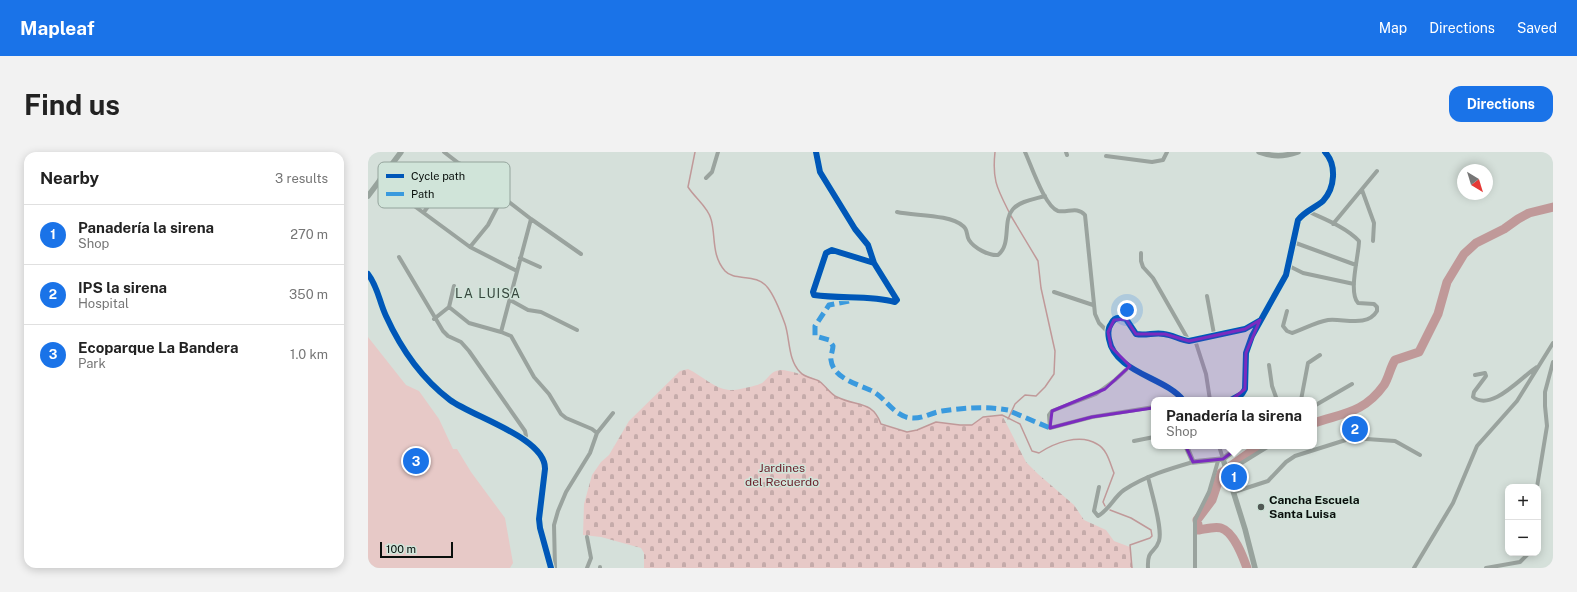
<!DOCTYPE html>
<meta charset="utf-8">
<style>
body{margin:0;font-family:"Public Sans",sans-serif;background:#f2f2f2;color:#222}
.controls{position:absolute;right:12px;bottom:12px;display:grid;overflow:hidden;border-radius:8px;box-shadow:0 2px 10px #0003}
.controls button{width:36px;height:36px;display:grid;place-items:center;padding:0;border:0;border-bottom:1px solid #e0e0e0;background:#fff;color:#222;font:20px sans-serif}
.compass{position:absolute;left:1089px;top:12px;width:36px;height:36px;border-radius:50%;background:#fff;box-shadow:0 2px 10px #0003;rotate:142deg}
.scale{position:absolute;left:12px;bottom:10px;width:73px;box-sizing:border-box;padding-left:4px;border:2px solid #090f0c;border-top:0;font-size:11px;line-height:14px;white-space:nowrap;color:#090f0c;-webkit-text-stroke:3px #d0e4d9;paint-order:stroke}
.you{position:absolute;left:759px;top:158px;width:14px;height:14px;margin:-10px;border:3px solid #fff;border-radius:50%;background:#1a73e8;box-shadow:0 0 0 6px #1a73e833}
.badge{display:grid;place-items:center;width:26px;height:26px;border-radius:50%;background:#1a73e8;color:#fff;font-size:13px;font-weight:700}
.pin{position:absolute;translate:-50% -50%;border:2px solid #fff;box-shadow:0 1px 4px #0006}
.popup{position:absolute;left:783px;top:245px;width:166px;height:52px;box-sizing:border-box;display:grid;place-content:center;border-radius:8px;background:#fff;filter:drop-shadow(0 1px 3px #0005);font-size:13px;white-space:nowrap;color:#767676}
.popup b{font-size:15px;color:#222}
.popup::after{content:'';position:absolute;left:50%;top:100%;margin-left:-8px;border:8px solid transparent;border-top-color:#fff}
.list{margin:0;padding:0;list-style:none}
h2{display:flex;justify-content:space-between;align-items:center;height:52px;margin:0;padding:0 16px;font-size:17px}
h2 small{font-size:13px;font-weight:400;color:#767676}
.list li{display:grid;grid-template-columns:26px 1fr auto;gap:12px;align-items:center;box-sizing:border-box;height:60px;padding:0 16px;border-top:1px solid #e0e0e0}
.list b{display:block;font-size:15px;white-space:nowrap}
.list p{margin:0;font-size:13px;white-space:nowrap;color:#767676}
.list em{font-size:13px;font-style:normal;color:#767676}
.map{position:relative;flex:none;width:1185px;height:416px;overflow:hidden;border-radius:12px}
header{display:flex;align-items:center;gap:24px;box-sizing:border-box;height:56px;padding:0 20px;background:#1a73e8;color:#fff}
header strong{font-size:19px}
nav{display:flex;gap:22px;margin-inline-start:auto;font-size:14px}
.intro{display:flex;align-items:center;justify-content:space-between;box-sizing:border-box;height:96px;padding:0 24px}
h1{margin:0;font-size:28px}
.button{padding:10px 18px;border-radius:12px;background:#1a73e8;color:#fff;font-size:14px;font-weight:700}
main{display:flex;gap:24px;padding:0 24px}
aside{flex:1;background:#fff;border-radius:12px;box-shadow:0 2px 10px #0003}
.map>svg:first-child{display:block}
</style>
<header>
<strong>Mapleaf</strong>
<nav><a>Map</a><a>Directions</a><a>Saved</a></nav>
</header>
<div class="intro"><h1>Find us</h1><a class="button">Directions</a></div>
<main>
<aside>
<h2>Nearby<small>3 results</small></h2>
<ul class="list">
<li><span class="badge">1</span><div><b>Panadería la sirena</b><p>Shop</p></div><em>270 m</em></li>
<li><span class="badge">2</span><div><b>IPS la sirena</b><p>Hospital</p></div><em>350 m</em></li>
<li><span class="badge">3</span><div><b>Ecoparque La Bandera</b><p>Park</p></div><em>1.0 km</em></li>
</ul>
</aside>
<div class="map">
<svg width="1185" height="416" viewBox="0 0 1185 416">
<defs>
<pattern id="cemetery-stones" width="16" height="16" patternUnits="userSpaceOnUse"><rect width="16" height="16" fill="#e7c9c7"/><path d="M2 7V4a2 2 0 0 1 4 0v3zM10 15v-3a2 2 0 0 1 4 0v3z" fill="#c5abaa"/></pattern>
</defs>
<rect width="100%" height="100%" fill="#d5e0da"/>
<!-- cemetery -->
<path fill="url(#cemetery-stones)" d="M320,217C333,223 347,237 361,238C366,239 389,234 394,231C400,227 403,218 413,218C421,218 444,225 451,229C458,233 462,242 469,245C489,256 503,247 513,273L539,280L549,278L568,270L592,273H604L615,265L634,263L658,310L670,322L706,353L716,368L738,378L746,389L762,395L764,416H276V401L273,396L233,385L215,383L216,352L224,323L233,310L241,303L261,269L312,219Z"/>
<!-- park -->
<path fill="#e7c9c7" d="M0,185L38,233L51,239L71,267L85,297H89L103,320L137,366L145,411L142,416H0Z"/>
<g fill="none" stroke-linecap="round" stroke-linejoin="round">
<!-- stream -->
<path stroke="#c09999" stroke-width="1.5" d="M327,0L320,35C327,46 340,55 343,67C348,84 343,103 357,119C367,130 388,120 400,136C407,145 413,161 417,172C422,187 420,208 432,220C437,226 446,226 451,229C458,234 462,242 469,245C489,255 504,248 513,272L539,280L549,278L568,270L592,273H604L615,265L634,263L652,272L664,299L671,301C686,291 712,281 729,292C739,297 742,311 746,321L735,350L737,354
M627,0C624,28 629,36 641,60
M640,267L647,252L657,243L668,244L677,235L686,222L687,199L673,136L670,109L643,64
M742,358L763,366L783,378L784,384L782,386L762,393L764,416"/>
<!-- river -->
<path stroke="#c09999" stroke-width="9" d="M946,271C975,261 996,261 1016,233C1021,225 1022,216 1027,208L1051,200L1070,162L1079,130L1096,102L1108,91L1136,77L1150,67L1161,61L1185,55
M879,416C875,405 866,380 853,376C847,374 837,377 831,378L829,368L844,348L853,321L891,294"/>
<!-- street -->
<path stroke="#9aa39e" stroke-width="4" d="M76,0L163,67L213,102
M448,0L452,20L487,77L500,93L506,111L529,148L527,150C503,143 473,147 446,143L445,140L458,101L464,98L506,111
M657,0C663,13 677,55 690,59C700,61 709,54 717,63L727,162L731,171L740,180
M698,0L699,3
M738,4L784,10L795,8L799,0
M338,26L344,20L350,0
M11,28L102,95L149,119
M994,38L1006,71L1005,89
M56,60L91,11
M529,60C547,64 581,62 595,74C600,77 598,83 601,88C606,96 621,104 630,103C644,92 634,69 645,57C652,49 667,47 677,44
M163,67L133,180L143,184L166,225L181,242L193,262L198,266L224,277L229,281
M965,72L1009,19
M925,90L988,113
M102,95L120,73L135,44
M773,101V109L775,115L785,126L821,189
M31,105L75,179L80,184L93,190L101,199L157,279L158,284L156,287
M152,106L172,115
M921,114L935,121L986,132
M686,140L725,153
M839,144L846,182
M142,148L160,158L173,160L209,178
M81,155L101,171L133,180
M919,159L915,174L919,179L924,181C936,177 948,170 960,168C975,166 999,176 1009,159V155L1006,152L990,151C980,140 991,103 991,89C978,75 956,67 939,59
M66,167L81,155L86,134
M827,188L838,222L842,248
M901,213L904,234L909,248
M762,214L747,228L728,242L684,259L681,263L682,276L724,265L786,255
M1107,223L1117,221L1118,224L1106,240L1105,245C1124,260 1153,225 1169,215
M933,248L940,211L952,203
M946,254L984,232
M766,289L786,285
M851,294L855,307
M859,320L901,294
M780,325C783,339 795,377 791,389C787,402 779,396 780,416
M731,335L726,359L730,364C741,358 746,345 756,338C777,324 801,317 825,310
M1169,335L1179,274L1177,254V240L1185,210
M866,340L900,329L918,310L927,304L984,286L1027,289L1052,303
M232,415V416
M187,416L186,373L190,359L198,340L222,301L229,281L245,261
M219,416L223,406L219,385
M827,416V368L841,340L850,309
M1046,416L1085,351L1109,294L1149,249L1185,191
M1118,416L1152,410L1161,401"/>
<!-- secondary -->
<path stroke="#98a39d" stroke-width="5.5" d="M891,0C905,5 915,5 930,0
M0,44L33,0
M0,122C10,135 11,149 18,164C33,197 53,226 82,248C105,265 178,286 177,317L171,367L172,376L183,416
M815,248C797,225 747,221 741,187C740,182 740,176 743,172C746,165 752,165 758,167L768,182C778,184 787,180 796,182C805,183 812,188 821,189L877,177L891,169
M863,248L874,242L877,237L878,201L884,184L918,123L930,68C937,59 947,56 955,49C967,36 969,13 957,0
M818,294L825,310L855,307L872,294
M855,307L877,377L887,416"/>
<!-- quiet -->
<path stroke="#3a9ade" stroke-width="5" stroke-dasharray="10 5" stroke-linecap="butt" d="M481,149L461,153L447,174V184L461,188L465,194C465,199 462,204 463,208C465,226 489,232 502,238C516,244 523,260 538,265C552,269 561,261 574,259C596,256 618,254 640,258
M644,260L682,276"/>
<!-- cycleway casing -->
<g stroke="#d0e4d9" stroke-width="8">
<path id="cycleway" d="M448,0L452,20L487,77L500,93L506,111L529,148L527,150C503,143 473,147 446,143L445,140L458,101L464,98L506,111
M0,122C10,135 11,149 18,164C33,197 53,226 82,248C105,265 178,286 177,317L171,367L172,376L183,416
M815,248C797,225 747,221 741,187C740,182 740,176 743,172C746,165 752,165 758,167L768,182C778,184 787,180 796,182C805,183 812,188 821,189L877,177L891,169
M863,248L874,242L877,237L878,201L884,184L918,123L930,68C937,59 947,56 955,49C967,36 969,13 957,0"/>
</g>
<!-- cycleway -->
<use href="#cycleway" stroke="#0057b8" stroke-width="6"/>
</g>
<!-- marked area -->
<path fill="#7b2cbf" fill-opacity="0.2" stroke="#7b2cbf" stroke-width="3" stroke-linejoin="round" d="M758,167L768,182H797L821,189L877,177L892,168L878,201L877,237L860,251L875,292L855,307L825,310L819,297L816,276L805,259L798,254L724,265L682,276L684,259L737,237L762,214L743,195L740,180L746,168Z"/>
<!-- markers -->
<circle fill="#505854" stroke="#d0e4d9" stroke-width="1.5" cx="893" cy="355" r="4"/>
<g text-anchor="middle" stroke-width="3" stroke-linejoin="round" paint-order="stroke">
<!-- park labels -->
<g font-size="12" fill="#681d28" stroke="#d0e4d9">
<text x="414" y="320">Jardines<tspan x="414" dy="14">del Recuerdo</tspan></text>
</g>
<!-- poi labels -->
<g font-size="12" font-weight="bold" fill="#090f0c" stroke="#d0e4d9" text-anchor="start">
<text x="901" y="352">Cancha Escuela<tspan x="901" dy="14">Santa Luisa</tspan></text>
</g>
<!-- neighbourhood labels -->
<g font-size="13" letter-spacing="1" fill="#37473e" stroke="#d0e4d9">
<text x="120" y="146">LA LUISA</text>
</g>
</g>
<!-- legend -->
<rect x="10" y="10" width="132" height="46" rx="6" fill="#d0e4d9" stroke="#94a49c" stroke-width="1"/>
<rect x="18" y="22" width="18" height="4" fill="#0057b8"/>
<rect x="18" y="40" width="18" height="4" fill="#3a9ade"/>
<g font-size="11" fill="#090f0c">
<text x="43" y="28">Cycle path</text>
<text x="43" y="46">Path</text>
</g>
</svg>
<div class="controls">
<button>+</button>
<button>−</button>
</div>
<svg class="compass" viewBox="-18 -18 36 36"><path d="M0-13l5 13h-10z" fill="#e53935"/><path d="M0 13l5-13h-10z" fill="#767676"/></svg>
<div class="scale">100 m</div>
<div class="you"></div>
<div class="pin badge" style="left:866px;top:325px">1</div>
<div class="popup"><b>Panadería la sirena</b>Shop</div>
<div class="pin badge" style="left:987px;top:277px">2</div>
<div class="pin badge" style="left:48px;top:309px">3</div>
</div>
</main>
